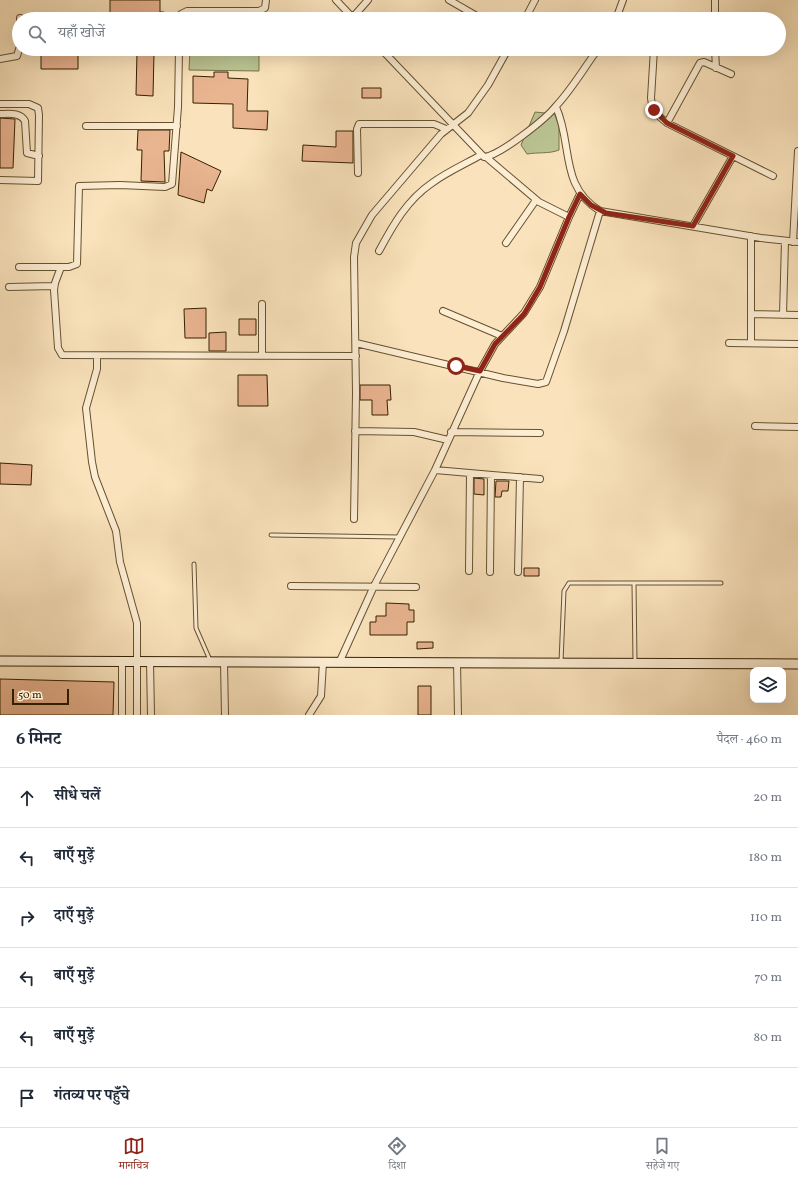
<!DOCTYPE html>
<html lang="hi">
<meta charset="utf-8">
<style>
body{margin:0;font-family:Vollkorn,"Noto Serif Devanagari",serif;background:#f2f2f3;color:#1f2937}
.controls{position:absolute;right:12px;bottom:12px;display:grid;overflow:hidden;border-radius:8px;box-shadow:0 4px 16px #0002}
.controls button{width:36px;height:36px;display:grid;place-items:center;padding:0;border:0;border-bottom:1px solid #e0e1e3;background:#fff;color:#1f2937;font:20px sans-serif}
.scale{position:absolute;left:12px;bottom:10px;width:57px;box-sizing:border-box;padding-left:4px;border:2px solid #352000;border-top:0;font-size:11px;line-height:14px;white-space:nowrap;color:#352000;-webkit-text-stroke:3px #fcedd3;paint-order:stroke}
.stop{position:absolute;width:12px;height:12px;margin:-9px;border:3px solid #8f2418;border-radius:50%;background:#fff}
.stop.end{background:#8f2418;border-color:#fff;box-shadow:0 1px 4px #0008}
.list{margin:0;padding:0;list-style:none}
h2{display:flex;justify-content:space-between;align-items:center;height:52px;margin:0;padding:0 16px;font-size:17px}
h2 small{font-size:13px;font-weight:400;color:#747a83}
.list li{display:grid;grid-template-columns:26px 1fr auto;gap:12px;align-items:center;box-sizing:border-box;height:60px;padding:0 16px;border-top:1px solid #e0e1e3}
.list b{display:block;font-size:15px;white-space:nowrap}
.list em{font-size:13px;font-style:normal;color:#747a83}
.icon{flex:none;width:22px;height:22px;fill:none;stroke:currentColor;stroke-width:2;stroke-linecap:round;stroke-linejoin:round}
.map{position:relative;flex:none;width:798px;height:715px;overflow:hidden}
.search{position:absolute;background:#fff;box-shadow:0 4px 16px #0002;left:12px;right:12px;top:12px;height:44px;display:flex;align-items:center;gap:10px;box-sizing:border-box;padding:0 14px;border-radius:22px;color:#747a83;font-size:15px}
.sheet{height:412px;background:#fff}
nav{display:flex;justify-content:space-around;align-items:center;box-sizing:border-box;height:56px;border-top:1px solid #e0e1e3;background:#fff;font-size:11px;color:#747a83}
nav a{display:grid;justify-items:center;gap:2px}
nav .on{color:#8f2418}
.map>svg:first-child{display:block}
</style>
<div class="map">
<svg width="798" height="715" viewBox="0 0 798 715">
<rect width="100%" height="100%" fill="#fae3bc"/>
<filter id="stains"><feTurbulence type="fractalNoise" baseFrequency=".005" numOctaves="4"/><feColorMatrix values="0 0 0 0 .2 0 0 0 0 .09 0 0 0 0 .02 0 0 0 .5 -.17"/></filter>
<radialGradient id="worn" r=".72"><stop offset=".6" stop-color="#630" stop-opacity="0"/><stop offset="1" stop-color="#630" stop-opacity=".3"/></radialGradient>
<!-- green -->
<path fill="#bbc493" stroke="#78724a" d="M190,49H259V71L189,70Z
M553,110L559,126V150C549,154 539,152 527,154L521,145L535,112L545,113Z"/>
<!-- building -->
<path fill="#e9b490" stroke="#352000" d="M110,0H160V12H164V19H110Z
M41,49H78V69H41Z
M137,52L154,53L153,96L136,95Z
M214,72H228V78L248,79L247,111H268L267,130L233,128V104L193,103V76L214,77Z
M362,88H381V98H362Z
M0,118L15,119L13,168H0Z
M138,130H170L169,151H164L165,182L141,181L142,150H137Z
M336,131H353V163L302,161L303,145L336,147Z
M181,152L221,171L212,191L207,189L204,203L178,195Z
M206,308V338H185L184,309Z
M239,319H256V335H239Z
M226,332V351H209V333Z
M238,375H267L268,406H238Z
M360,385H390L391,400H387L388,415H372V400H360Z
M0,463L32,465L31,485L0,484Z
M474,478L484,479V495L474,494Z
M496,481H509L508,491H502L501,497H495Z
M524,568H539V576H524Z
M386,603L409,604V610H414V622H407V635H370V622H376V616H386Z
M417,642H433V648L417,649Z
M0,679L114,682L113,715H0Z
M418,686H431V715H418Z"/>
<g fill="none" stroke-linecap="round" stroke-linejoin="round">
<!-- lane casing -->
<g stroke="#66512f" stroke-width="5">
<path id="lane" d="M271,535L399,537
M194,564L196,628L210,660
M634,584L635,662
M561,662L564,591L569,583H721"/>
</g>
<!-- street casing -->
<g stroke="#66512f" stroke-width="8">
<path id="street" d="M336,0L354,19
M449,0L482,19
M353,17L368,0
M20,18V19
M179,19L181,14L187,11H259L265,8L266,0
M525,19L535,0
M616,19L623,0
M715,19V0
M381,49L484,157C499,156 546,119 556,106C572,89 584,68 598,49
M654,49L651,98C652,110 657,115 667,123L773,176
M715,49L716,68
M0,59L17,56L19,49
M0,104H29L38,108L39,115L38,181L0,180
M556,107C573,144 559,186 600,211L761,238L798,242
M0,114C9,114 20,112 25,121L27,153L39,156
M667,123L700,63L704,62L731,74
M86,126H177
M486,157L539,202L569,217
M358,173L357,129L359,124H434L446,129
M693,226L733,156
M751,236V343
M793,242L798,151
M506,243L536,200
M379,251C393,225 407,200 432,183C447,172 465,164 481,155
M19,267H69L77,264L79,186L120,185L165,187L172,184L178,107L179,49
M61,267L55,283L54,290L58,348L62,355L356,356
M9,287L54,286
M262,304V356
M443,311L502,336
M752,314L798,315
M783,315L785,241
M356,343L503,378L538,384L546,382L564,331L600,211
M729,343L798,344
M97,356V369L86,408L92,462L95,477L116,531L120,562L137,623V715
M755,426L798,427
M355,431L414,432L448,440
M451,432L540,433
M435,470L540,479
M354,519L356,393L354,257L356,243L372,215L441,134L468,113L488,85L508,49
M469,571L470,474
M490,572L491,475
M518,572L520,477
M291,586L416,587
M122,661V715
M150,661L151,715
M224,662L225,715
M457,662L458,715
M339,663L374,586L435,470L480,371L495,344L524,313L540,287L569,217L580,194
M309,715L321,696L323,662"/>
</g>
<!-- secondary casing -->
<g stroke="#352000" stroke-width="11">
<path id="secondary" d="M0,661L798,664"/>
</g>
<!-- lane -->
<use href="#lane" stroke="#fcedd3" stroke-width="3"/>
<!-- street -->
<use href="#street" stroke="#fcedd3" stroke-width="6"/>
<!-- secondary -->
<use href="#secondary" stroke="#fcedd3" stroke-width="9"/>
</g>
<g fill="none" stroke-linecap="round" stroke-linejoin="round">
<!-- route -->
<path stroke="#8f2418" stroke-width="5" d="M456,366L480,371L495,344L524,314L540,287L569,217L580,194L591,205L606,213L693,226L733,156L667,123L654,110"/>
</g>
<rect width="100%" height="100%" filter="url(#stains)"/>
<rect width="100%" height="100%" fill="url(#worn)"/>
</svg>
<div class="controls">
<button><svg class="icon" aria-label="layers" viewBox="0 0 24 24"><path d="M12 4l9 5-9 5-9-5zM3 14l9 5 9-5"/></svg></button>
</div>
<div class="scale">50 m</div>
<div class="stop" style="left:456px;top:366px"></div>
<div class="stop end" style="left:654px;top:110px"></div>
<div class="search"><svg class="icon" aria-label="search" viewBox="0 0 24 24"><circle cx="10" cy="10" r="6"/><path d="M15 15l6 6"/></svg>यहाँ खोजें</div>
</div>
<section class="sheet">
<h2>6 मिनट<small>पैदल · 460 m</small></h2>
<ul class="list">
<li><svg class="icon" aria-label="ahead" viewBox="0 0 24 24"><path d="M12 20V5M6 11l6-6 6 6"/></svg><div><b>सीधे चलें</b></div><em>20 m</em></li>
<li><svg class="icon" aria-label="left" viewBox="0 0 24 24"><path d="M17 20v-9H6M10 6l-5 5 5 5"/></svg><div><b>बाएँ मुड़ें</b></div><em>180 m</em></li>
<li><svg class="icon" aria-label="right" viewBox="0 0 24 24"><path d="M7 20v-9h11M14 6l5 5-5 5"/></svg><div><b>दाएँ मुड़ें</b></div><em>110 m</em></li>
<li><svg class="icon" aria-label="left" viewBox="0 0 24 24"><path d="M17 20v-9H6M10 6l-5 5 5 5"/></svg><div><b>बाएँ मुड़ें</b></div><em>70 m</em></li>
<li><svg class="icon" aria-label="left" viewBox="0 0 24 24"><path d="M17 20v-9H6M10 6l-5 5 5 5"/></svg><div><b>बाएँ मुड़ें</b></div><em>80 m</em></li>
<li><svg class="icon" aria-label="arrive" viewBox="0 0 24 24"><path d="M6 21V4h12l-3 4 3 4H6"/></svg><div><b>गंतव्य पर पहुँचे</b></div></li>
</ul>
</section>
<nav>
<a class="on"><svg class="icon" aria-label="map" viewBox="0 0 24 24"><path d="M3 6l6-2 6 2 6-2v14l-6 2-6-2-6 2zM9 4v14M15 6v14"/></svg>मानचित्र</a>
<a><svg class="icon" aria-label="directions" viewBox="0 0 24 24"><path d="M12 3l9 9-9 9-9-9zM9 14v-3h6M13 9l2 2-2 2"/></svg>दिशा</a>
<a><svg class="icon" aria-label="saved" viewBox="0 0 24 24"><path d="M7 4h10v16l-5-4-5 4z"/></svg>सहेजे गए</a>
</nav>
